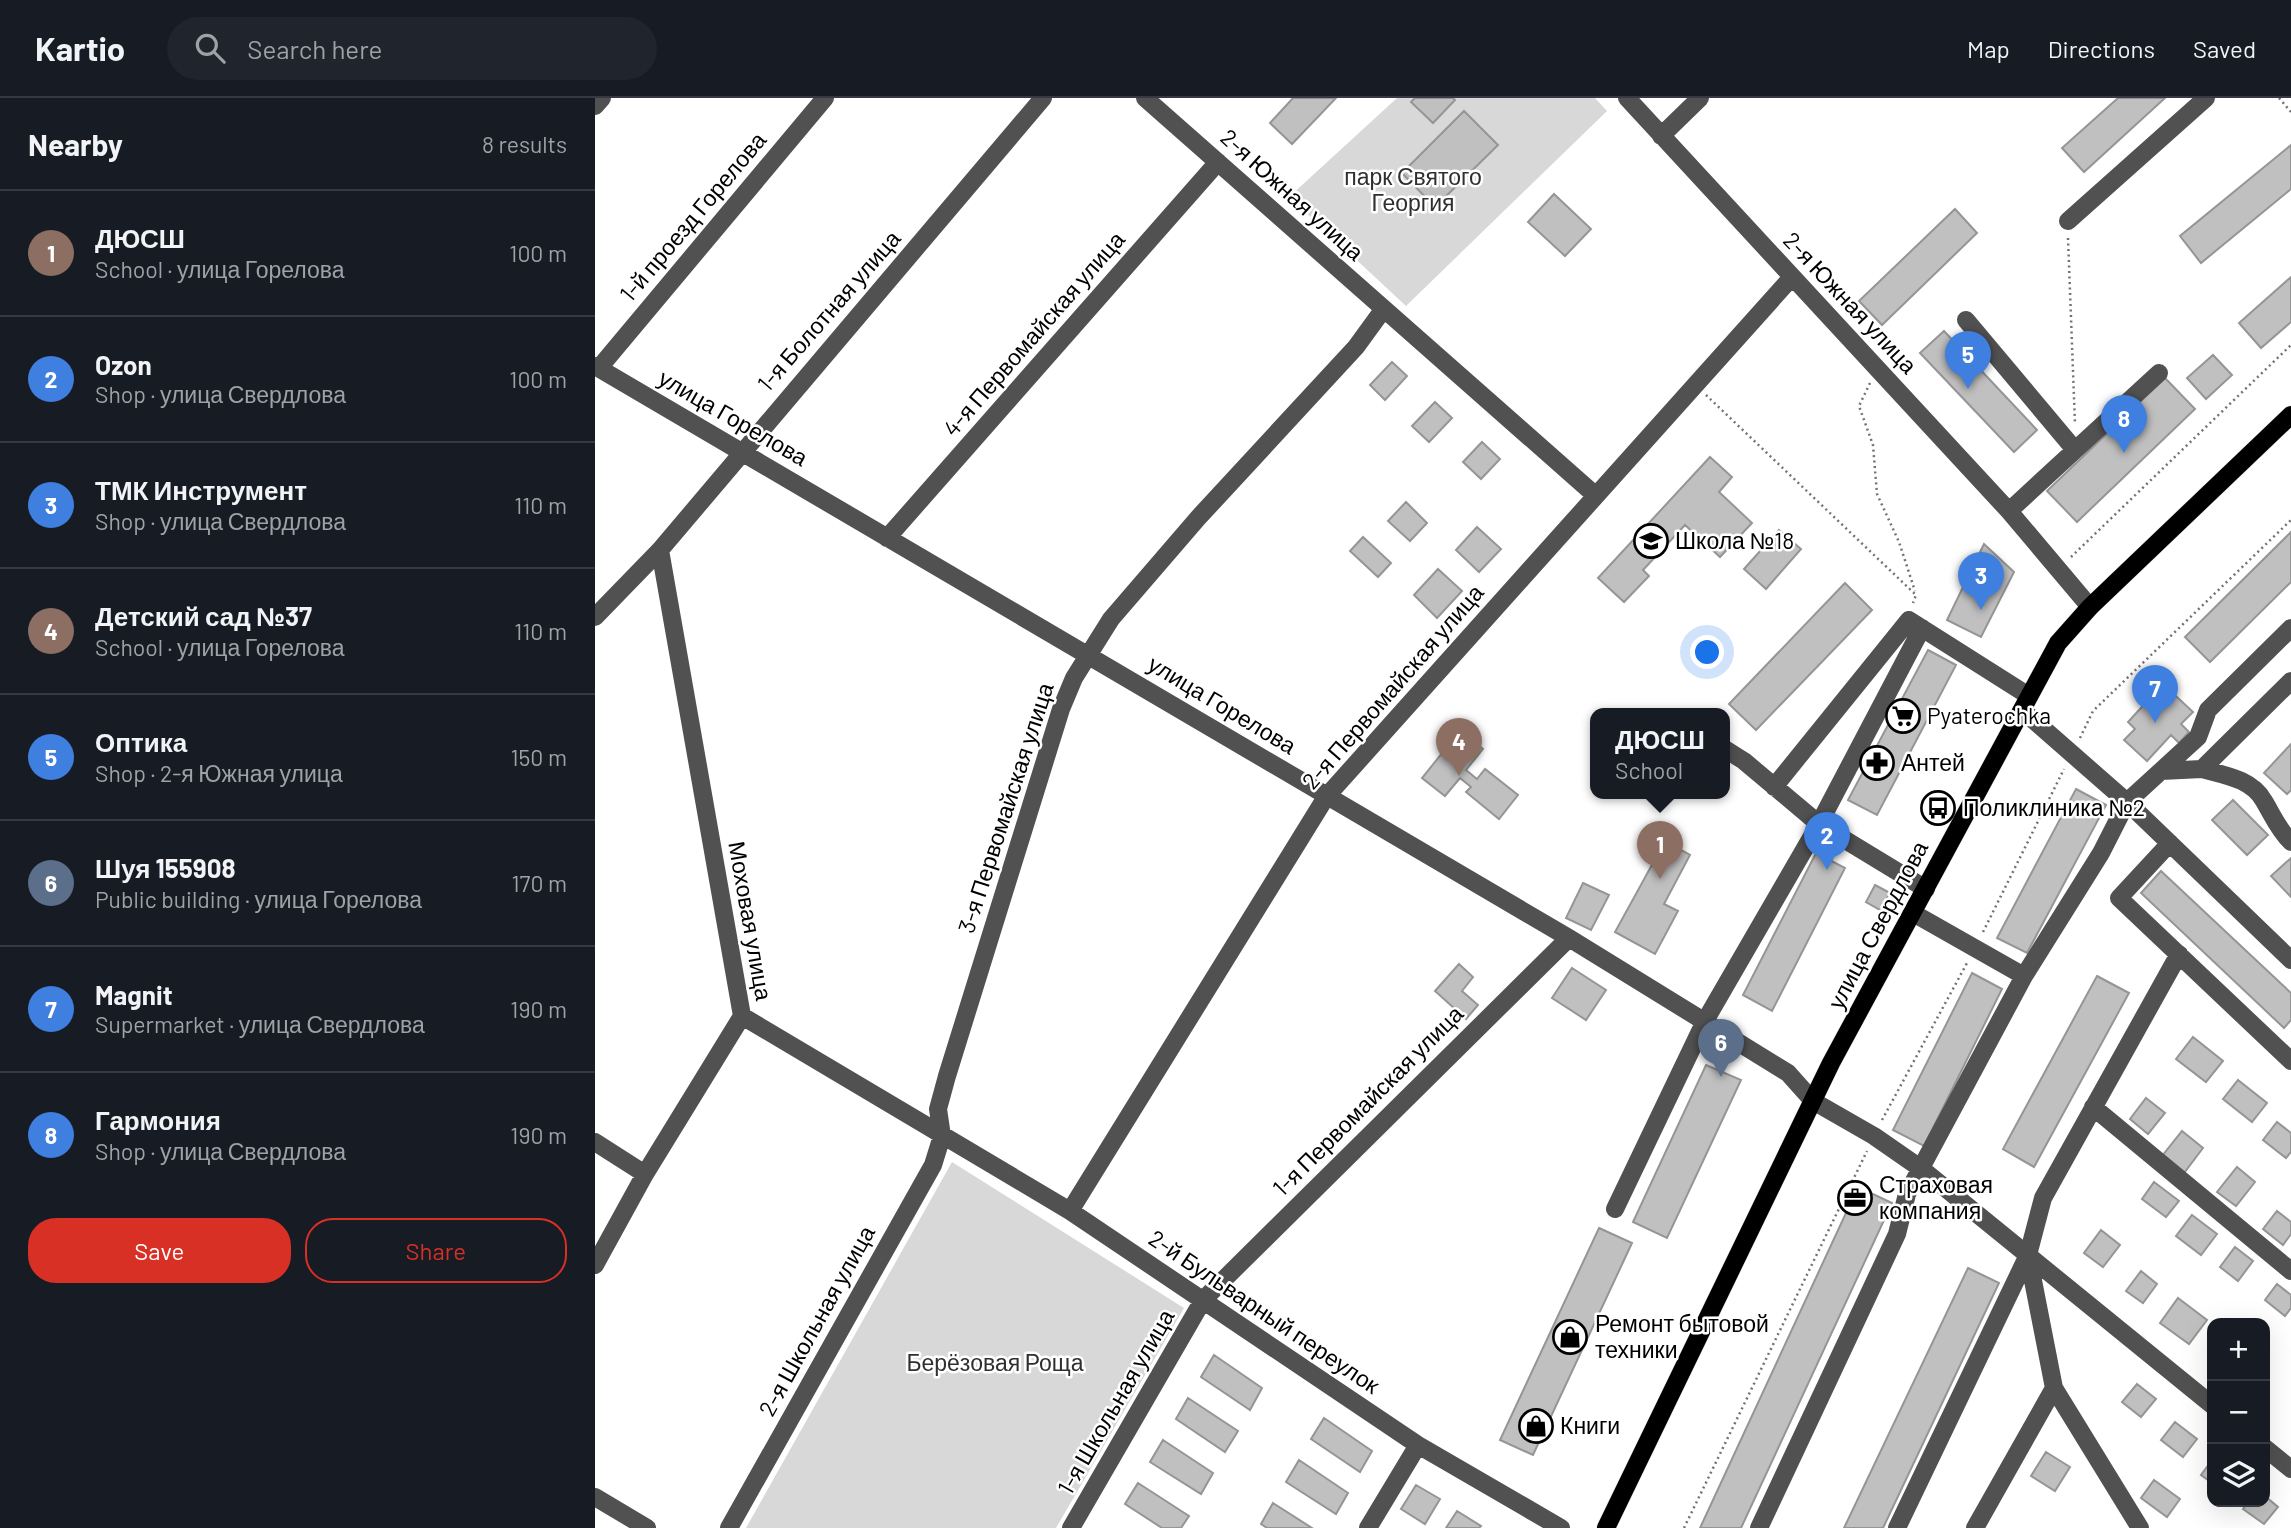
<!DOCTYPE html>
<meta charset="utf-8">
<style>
body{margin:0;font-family:Barlow,sans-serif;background:#20242c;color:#f1f3f6}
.controls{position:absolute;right:21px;bottom:21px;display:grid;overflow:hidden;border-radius:14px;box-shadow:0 7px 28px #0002}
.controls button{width:63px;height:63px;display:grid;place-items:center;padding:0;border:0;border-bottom:2px solid #363941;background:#171b24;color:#f1f3f6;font:35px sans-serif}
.you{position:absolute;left:1113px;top:555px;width:24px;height:24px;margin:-18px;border:5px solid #fff;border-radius:50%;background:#1a73e8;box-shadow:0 0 0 10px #1a73e833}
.badge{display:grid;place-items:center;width:46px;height:46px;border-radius:50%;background:#d93025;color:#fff;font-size:23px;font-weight:700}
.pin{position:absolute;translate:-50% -58px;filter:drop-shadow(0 2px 4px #0008)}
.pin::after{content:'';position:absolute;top:37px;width:24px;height:21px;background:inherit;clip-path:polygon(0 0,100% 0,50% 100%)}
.popup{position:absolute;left:995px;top:610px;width:140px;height:91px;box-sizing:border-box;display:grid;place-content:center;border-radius:14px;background:#171b24;filter:drop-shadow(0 2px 5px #0005);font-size:23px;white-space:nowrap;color:#9ea1a6}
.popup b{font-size:26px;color:#f1f3f6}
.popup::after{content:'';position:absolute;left:50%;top:100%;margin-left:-14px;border:14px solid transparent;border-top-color:#171b24}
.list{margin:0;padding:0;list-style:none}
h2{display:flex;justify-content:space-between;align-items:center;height:91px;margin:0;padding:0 28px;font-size:30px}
h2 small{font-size:23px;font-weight:400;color:#9ea1a6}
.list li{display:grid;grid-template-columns:46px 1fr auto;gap:21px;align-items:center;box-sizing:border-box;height:126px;padding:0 28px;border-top:2px solid #363941}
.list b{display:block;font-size:26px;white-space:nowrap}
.list p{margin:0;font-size:23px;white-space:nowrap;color:#9ea1a6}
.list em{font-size:23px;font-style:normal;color:#9ea1a6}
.actions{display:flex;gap:14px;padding:21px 28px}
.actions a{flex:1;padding:16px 0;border:2px solid #d93025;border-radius:28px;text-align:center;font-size:24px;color:#d93025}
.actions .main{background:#d93025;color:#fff}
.icon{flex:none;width:38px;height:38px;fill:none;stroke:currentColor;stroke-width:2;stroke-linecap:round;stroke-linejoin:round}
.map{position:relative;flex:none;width:1696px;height:1430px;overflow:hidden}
header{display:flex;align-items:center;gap:42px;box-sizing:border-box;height:98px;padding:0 35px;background:#171b24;border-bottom:2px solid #363941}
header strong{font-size:33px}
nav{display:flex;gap:38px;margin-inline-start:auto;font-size:24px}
.search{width:490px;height:63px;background:#20242c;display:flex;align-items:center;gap:18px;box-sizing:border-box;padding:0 24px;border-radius:38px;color:#9ea1a6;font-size:26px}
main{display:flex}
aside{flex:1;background:#171b24}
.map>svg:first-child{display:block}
</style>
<header>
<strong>Kartio</strong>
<div class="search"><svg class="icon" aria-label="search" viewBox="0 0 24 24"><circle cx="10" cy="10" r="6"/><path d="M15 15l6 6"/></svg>Search here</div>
<nav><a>Map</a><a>Directions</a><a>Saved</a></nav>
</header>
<main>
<aside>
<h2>Nearby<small>8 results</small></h2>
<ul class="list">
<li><span class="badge" style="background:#8d6e63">1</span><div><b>ДЮСШ</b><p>School · улица Горелова</p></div><em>100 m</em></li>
<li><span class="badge" style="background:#3f7fe0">2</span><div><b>Ozon</b><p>Shop · улица Свердлова</p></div><em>100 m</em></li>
<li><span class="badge" style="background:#3f7fe0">3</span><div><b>ТМК Инструмент</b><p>Shop · улица Свердлова</p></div><em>110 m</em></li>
<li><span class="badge" style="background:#8d6e63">4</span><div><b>Детский сад №37</b><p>School · улица Горелова</p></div><em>110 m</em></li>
<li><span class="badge" style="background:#3f7fe0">5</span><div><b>Оптика</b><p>Shop · 2-я Южная улица</p></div><em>150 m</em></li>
<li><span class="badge" style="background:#5c6f8a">6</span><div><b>Шуя 155908</b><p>Public building · улица Горелова</p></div><em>170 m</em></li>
<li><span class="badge" style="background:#3f7fe0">7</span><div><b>Magnit</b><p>Supermarket · улица Свердлова</p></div><em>190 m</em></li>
<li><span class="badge" style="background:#3f7fe0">8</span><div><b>Гармония</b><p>Shop · улица Свердлова</p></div><em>190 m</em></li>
</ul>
<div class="actions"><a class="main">Save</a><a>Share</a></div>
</aside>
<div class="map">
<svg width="1696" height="1430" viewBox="0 0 1696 1430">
<rect width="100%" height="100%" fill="#fff"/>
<!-- green -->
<path fill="#d8d8d8" d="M802,0H1000L1012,13L811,208L694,99Z
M357,1064L589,1210L461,1430H151Z"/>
<!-- building -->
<path fill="#c0c0c0" stroke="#959595" stroke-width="2" d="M698,0H741L697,46L675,25Z
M820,0H858L860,2L838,25L816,4Z
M1523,0H1570L1489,74L1467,50Z
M869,13L903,47L840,109L807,75Z
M1696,47V91L1606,165L1585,138Z
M959,96L996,131L970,158L933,124Z
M1360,111L1382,135L1287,227L1264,203Z
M1696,179V224L1666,250L1644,225Z
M1349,233L1442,332L1419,354L1325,255Z
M1618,257L1637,277L1611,301L1592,280Z
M797,264L812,278L790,302L775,287Z
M1570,280L1600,311L1482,424L1452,393Z
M840,304L857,320L834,344L817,328Z
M887,344L905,361L886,381L868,364Z
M1115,359L1137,379L1124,394L1157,425L1125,459L1090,427L1048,472L1054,478L1029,504L1003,480Z
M811,404L832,425L815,443L793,423Z
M882,429L906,451L884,474L861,452Z
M1184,432L1206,451L1171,491L1149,471Z
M1696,434V484L1615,564L1590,539Z
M768,439L796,465L783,479L755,453Z
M1389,446L1419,474L1386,539L1352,522Z
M843,471L867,493L842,520L819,497Z
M1250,485L1277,512L1161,632L1134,606Z
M1333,552L1361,567L1282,717L1253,702Z
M1568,586L1598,614L1586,626L1594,634L1584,645L1576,637L1552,663L1529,642L1540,631L1533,624Z
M865,633L888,651L871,672L882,681L890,671L923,697L904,721L871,694L876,689L865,680L850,698L827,680Z
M1696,646V692L1692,696L1669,675Z
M1481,691L1511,707L1432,855L1402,840Z
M1638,702L1673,737L1652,757L1617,722Z
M1070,743L1095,757L1069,806L1083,813L1060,856L1020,834Z
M1221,755L1250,770L1177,913L1148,897Z
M1696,760V799L1676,778Z
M1566,773L1696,895V922L1689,930L1546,795Z
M988,785L1014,797L996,832L971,820Z
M1280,787L1295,795L1285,812L1271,804Z
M864,866L878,879L867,893L883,907L871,921L840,893Z
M977,870L1011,892L991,922L957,900Z
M1377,875L1407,891L1329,1048L1298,1032Z
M1502,878L1534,895L1439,1069L1408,1051Z
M1598,939L1628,963L1611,984L1581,961Z
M1111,967L1146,982L1072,1140L1038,1124Z
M1643,982L1672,1005L1657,1024L1628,1001Z
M1551,1000L1570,1015L1553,1036L1535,1021Z
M1682,1024L1696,1035V1054L1691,1060L1668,1042Z
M1587,1033L1608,1050L1589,1075L1567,1058Z
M1642,1069L1660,1084L1641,1108L1622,1094Z
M1559,1084L1584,1103L1571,1119L1547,1101Z
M1263,1089L1297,1105L1146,1430H1105Z
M1682,1113L1696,1124V1136L1688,1147L1668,1131Z
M1597,1117L1622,1136L1606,1157L1581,1138Z
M1004,1130L1037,1145L938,1357L905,1342Z
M1506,1132L1525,1147L1508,1169L1489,1155Z
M1640,1149L1658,1163L1643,1183L1625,1169Z
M1373,1170L1404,1185L1288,1430H1249Z
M1546,1173L1562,1186L1548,1205L1531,1193Z
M1682,1186L1696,1197V1210L1690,1218L1670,1202Z
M1583,1200L1612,1222L1594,1246L1565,1225Z
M619,1257L667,1290L655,1312L606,1279Z
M1542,1286L1561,1301L1546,1319L1527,1304Z
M593,1300L643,1333L630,1354L581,1321Z
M729,1320L777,1353L765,1374L716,1341Z
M1580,1324L1602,1341L1588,1359L1566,1342Z
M568,1342L618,1375L606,1396L555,1364Z
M1451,1354L1475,1369L1460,1393L1436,1378Z
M704,1362L753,1395L741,1416L691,1384Z
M1617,1362V1385L1606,1377Z
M1559,1382L1585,1401L1572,1419L1546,1400Z
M543,1385L594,1418L586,1430H567L530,1406Z
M821,1387L845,1401L830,1426L806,1411Z
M1670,1398L1683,1409L1669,1426L1648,1411L1653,1404H1670Z
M678,1405L717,1430H672L666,1426Z
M862,1413L886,1428L884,1430H851Z"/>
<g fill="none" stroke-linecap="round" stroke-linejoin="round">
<!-- major casing -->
<g stroke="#dbdbdb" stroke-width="19">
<path id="major" d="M1011,1430L1236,965L1463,545L1495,509L1696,317"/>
</g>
<!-- path -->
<path stroke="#737373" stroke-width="2.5" stroke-dasharray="2 3.5" stroke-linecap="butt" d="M1684,0L1696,14
M1473,140L1480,326
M1275,285L1264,308L1278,347L1282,396L1304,444L1320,493
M1111,297L1321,497L1318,505
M1476,459L1696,247
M1485,640L1498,613L1696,422
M1388,834L1469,671
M1287,1022L1372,865
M1089,1430L1272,1053"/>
<!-- minor -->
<path stroke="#515151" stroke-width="18" d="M550,0L1000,397
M1032,0L1414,413L1495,509
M0,8L7,0
M1066,38L1105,0
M1473,123L1611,0
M1371,222L1480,352
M0,268L974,840L1193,975L1218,1003L1279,1038L1328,1072L1617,1307
M4,270L230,0
M1414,413L1564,275
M292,440L623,64
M0,519L65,452L448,0
M1427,612L1532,704L1696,862
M1130,651L1149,663L1224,726L1331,791
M1607,671C1629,677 1657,681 1669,703C1678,718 1683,731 1696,744
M1566,673L1607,671L1696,583
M1179,689L1314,522L1434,598
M1575,745L1524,800L1696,963
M1318,815L1429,878
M147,918L475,1113L823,1347L966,1430
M1498,1009L1696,1173
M0,1044L50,1076
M1020,1111L1110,923L1224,726L1327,530
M475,1113L731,699L1197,179
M1433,1157L1459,1290L1545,1430
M0,1167L50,1076L147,918L65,452
M1670,1350L1696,1371
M0,1399L52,1430
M134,1430L338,1067L347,1038L343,1011L352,978L466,611L479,580L516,521L603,420L761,249L785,216L791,214
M476,1430L608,1202L974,840
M773,1430L823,1347
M1164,1430L1302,1136L1312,1096L1429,878L1506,755L1532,704L1603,639L1613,612L1696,530
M1302,1430L1433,1157L1448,1100L1584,856
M1380,1430L1459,1290"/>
<!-- major -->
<use href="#major" stroke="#000" stroke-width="18"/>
</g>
<!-- icons -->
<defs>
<g id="school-ring" transform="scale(1.75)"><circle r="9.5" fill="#fff" stroke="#000" stroke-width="1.5"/><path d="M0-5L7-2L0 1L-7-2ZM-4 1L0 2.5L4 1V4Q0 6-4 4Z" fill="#000"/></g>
<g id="supermarket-ring" transform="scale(1.75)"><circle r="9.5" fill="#fff" stroke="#000" stroke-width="1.5"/><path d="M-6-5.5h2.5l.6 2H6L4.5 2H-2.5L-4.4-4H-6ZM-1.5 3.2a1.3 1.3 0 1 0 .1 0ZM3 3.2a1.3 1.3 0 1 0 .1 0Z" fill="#000"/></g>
<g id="pharmacy-ring" transform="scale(1.75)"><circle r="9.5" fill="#fff" stroke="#000" stroke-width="1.5"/><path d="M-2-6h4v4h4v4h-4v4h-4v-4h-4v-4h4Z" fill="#000"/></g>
<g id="bus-ring" transform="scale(1.75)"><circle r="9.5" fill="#fff" stroke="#000" stroke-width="1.5"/><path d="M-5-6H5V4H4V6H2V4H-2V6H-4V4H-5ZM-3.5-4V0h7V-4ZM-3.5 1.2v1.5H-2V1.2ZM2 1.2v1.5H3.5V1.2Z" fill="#000"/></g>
<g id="office-ring" transform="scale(1.75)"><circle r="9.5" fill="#fff" stroke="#000" stroke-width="1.5"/><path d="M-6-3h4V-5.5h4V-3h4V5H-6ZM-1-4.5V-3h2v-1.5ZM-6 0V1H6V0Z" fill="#000"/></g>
<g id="shop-ring" transform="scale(1.75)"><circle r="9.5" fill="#fff" stroke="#000" stroke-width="1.5"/><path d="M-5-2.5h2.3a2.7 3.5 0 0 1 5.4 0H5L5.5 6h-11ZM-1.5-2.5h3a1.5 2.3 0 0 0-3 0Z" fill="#000"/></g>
</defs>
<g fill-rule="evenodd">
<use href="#school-ring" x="1056" y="443"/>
<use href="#supermarket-ring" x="1308" y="618"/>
<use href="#pharmacy-ring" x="1282" y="665"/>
<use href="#bus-ring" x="1343" y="710"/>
<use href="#office-ring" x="1260" y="1100"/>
<use href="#shop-ring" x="975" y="1239"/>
<use href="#shop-ring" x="941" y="1328"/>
</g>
<g text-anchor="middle" stroke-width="5" stroke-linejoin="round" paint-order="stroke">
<!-- park labels -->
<g font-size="23" fill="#2f2f2f" stroke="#fff">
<text x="818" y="87">парк Святого<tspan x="818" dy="26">Георгия</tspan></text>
<text x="400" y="1273">Берёзовая Роща</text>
</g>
<!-- street labels -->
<g font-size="23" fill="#000" stroke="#fff">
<text transform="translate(697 97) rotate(42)" y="8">2-я Южная улица</text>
<text transform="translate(98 119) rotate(-50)" y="8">1-й проезд Горелова</text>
<text transform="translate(1255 205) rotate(47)" y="8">2-я Южная улица</text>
<text transform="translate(234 213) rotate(-49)" y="8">1-я Болотная улица</text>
<text transform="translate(439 236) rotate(-49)" y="8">4-я Первомайская улица</text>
<text transform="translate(138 320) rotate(30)" y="8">улица Горелова</text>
<text transform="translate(798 589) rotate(-49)" y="8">2-я Первомайская улица</text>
<text transform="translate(627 607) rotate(31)" y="8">улица Горелова</text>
<text transform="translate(411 710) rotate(-72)" y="8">3-я Первомайская улица</text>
<text transform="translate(155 823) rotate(80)" y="8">Моховая улица</text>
<text transform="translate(1283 827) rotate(-62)" y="8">улица Свердлова</text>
<text transform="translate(773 1003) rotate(-45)" y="8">1-я Первомайская улица</text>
<text transform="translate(669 1214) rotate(34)" y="8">2-й Бульварный переулок</text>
<text transform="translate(222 1223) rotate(-61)" y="8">2-я Школьная улица</text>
<text transform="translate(521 1304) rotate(-60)" y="8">1-я Школьная улица</text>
</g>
<!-- poi labels -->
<g font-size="23" fill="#000" stroke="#fff" text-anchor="start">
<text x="1080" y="451">Школа №18</text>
<text x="1332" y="626">Pyaterochka</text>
<text x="1306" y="673">Антей</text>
<text x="1368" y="718">Поликлиника №2</text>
<text x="1284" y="1095">Страховая<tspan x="1284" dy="26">компания</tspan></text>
<text x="1000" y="1234">Ремонт бытовой<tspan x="1000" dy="26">техники</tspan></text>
<text x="965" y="1336">Книги</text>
</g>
</g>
</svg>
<div class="controls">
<button>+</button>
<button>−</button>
<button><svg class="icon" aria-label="layers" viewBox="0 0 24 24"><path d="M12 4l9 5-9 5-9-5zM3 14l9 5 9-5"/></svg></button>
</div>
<div class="you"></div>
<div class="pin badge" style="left:1065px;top:781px;background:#8d6e63">1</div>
<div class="popup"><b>ДЮСШ</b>School</div>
<div class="pin badge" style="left:1232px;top:772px;background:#3f7fe0">2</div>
<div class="pin badge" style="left:1386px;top:512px;background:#3f7fe0">3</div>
<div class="pin badge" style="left:864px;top:678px;background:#8d6e63">4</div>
<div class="pin badge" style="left:1373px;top:291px;background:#3f7fe0">5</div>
<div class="pin badge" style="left:1126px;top:979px;background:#5c6f8a">6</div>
<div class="pin badge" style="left:1560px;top:625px;background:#3f7fe0">7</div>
<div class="pin badge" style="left:1529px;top:355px;background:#3f7fe0">8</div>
</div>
</main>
